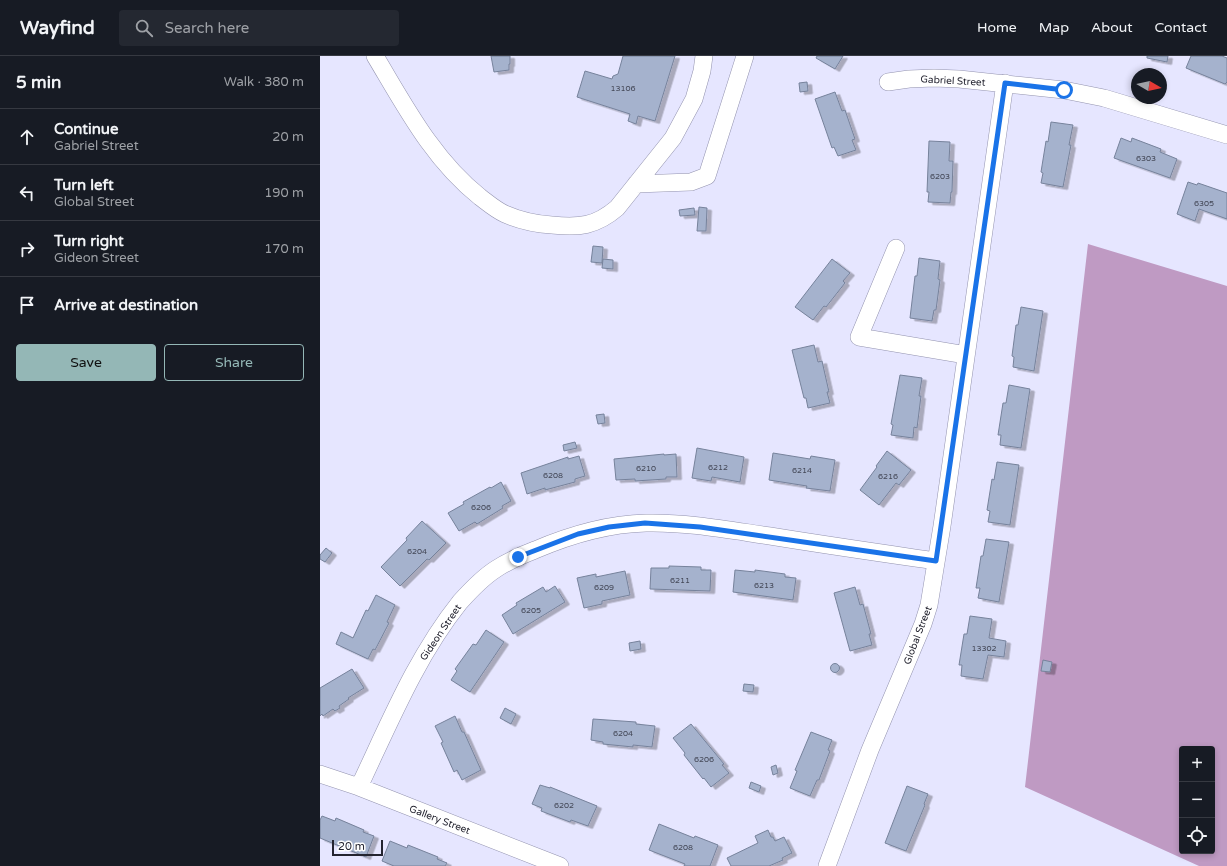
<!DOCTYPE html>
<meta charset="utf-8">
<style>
body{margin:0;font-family:"Varela Round",sans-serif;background:#242831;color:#f1f3f6}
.controls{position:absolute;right:12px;bottom:12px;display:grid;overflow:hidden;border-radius:4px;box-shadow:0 2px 6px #0003}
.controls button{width:36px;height:36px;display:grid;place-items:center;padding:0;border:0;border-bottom:1px solid #363941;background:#171b24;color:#f1f3f6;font:20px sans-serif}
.compass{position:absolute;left:811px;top:12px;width:36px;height:36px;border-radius:50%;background:#171b24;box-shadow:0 2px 6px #0003;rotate:99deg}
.scale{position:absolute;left:12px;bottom:10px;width:51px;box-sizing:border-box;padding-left:4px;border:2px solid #242430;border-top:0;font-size:11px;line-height:14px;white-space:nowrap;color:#242430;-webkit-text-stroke:3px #fff;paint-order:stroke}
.stop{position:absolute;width:12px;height:12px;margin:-9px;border:3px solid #1a73e8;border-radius:50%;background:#fff}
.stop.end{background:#1a73e8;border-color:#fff;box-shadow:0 1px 4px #0008}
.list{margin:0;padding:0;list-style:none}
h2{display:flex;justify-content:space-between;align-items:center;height:52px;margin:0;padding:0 16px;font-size:17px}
h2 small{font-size:13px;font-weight:400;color:#9ea1a6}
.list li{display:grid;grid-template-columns:26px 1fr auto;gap:12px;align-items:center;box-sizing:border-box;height:56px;padding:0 16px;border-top:1px solid #363941}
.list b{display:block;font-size:15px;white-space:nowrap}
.list p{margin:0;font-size:13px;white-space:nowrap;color:#9ea1a6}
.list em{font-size:13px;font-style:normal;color:#9ea1a6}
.actions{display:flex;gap:8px;padding:12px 16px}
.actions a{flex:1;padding:9px 0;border:1px solid #94b7b6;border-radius:4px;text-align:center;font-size:14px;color:#94b7b6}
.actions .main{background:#94b7b6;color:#111}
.icon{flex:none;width:22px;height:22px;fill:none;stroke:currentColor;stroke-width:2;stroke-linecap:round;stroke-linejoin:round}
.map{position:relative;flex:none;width:907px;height:810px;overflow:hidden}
header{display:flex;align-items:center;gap:24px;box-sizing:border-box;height:56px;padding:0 20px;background:#171b24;border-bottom:1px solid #363941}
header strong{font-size:19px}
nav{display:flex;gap:22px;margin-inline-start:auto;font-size:14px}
.search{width:280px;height:36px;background:#242831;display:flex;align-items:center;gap:10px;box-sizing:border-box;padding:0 14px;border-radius:4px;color:#9ea1a6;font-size:15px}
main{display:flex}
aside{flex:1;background:#171b24}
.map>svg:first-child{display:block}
</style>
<header>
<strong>Wayfind</strong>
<div class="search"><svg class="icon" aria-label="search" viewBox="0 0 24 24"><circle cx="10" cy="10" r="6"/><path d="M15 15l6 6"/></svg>Search here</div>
<nav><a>Home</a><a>Map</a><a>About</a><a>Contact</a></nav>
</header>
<main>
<aside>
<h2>5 min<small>Walk · 380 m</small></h2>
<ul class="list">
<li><svg class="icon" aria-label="ahead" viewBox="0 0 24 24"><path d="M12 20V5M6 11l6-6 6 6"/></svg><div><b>Continue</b><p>Gabriel Street</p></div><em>20 m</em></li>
<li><svg class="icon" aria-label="left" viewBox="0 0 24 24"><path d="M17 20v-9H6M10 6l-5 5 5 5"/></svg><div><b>Turn left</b><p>Global Street</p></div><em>190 m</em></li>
<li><svg class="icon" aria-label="right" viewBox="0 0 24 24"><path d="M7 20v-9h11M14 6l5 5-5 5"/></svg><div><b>Turn right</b><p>Gideon Street</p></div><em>170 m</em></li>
<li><svg class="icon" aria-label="arrive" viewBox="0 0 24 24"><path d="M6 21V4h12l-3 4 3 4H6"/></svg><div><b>Arrive at destination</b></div></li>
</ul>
<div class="actions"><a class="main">Save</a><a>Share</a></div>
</aside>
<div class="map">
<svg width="907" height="810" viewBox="0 0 907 810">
<defs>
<filter id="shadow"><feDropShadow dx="4.5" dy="2.5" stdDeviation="0" flood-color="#0004"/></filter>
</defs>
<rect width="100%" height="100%" fill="#e6e6ff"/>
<!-- forest -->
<path fill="#bf9ac3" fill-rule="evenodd" d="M768,188L907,230V810H879L705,731ZM862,693H892V795H862Z"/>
<!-- building -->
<path fill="#a5b2cd" stroke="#76829b" filter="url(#shadow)" d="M171,0H190V8H189V14L174,16Z
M303,0H355L335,65L318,60L316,68L308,65L310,58L257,41L265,15L292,23L293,20L298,18Z
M497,0H523L515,13L496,2Z
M827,0H848L847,6L827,2Z
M871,0H902L907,2V26L905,28L866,12Z
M487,26L488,35L480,36L479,27Z
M515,36L522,55L525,54L535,83L532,84L536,94L518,100L514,91L512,92L495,43Z
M731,66L753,69L749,89H751L743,131L721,127L723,117L721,116L726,85L728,86Z
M801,82L811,86L812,82L841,93L840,96L857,103L850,122L794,102Z
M609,85L630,86L629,105H633L632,136H631L630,147L608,146L609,136H607Z
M868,126L877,129L878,127L907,137V163L879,153L875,165L857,158Z
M379,151L387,152L386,175H377Z
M374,152L375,159L360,160L359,154Z
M273,190L283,191L282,207L271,206Z
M599,202L620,205L618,223L620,224L616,254H614L612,265L590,262L595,220H597Z
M283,203L293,204V213L282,212Z
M512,203L530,217L523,225L525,227L506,251L504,250L493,264L475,251Z
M701,251L723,255L714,315L693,311L694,301L692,300L696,269H698Z
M494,289L498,306L502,305L509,336H507L510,347L488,352L486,342H484L472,294Z
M580,319L602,322L599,340H601L597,372L594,371L593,382L571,379L573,369L571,368Z
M689,329L710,333L701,392L680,389L681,379H678L683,347H686Z
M284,358L285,367L278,368L276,359Z
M255,386L257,392L244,395L243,389Z
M377,392L424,401L420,426L392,421L391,425L372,422Z
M567,395L591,414L579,429L576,427L559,449L540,434L557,411L556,410Z
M453,397L490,403L491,400L515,404L510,435L486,432L487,430L449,424Z
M344,398V399L356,398L357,421H346V423L315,425V423L296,424L294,403Z
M259,400L265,420L255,423V426L225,434V432L207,438L201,417L248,401V403Z
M677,406L699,409L690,469L668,466L670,455L667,454L672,423L674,424Z
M181,426L191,445L182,450L183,452L157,468L155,466L139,475L128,457L144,448L143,446L170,431L171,432Z
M102,465L126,487L109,504L107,503L80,530L61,511L87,484L86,482Z
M666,483L689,486L679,546L658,542L660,532H656L661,500H663Z
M6,492L12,497L5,506L0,503V499Z
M349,510L381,511V514H391L390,535L330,533L331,512H349Z
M415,514L435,516V514L465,518V521L476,522L473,544L413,536Z
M305,515L310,539L282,545V548L264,552L257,522L276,518V521Z
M235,530L245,546L193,578L182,559L197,549L196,547L223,531L226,536Z
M535,531L540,549L543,548L551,578H549L552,589L530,595L514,537Z
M56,539L75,549L67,566L69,567L55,594L53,593L48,603L16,588L21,576L33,582L46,554L48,555Z
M650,560L672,563L669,582L686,585L684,601L668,599L663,623L641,620L642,609H639L644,578H647Z
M166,574L184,586L150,636L131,624L137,615L135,613L153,588L156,589Z
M320,585L321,593L310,595L309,587Z
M723,604L732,606L730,616L721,615Z
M510.5 612a4.5 4.5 0 1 1 9 0a4.5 4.5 0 1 1-9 0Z
M32,613L44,632L28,642L29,643L19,650L20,652L15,655L13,653L3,660L2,658L0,660V632Z
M424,628L434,629L433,636L423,635Z
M185,652L196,658L191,668L180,662Z
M135,660L142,676H144L161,714L142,724L137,714L134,716L121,687L123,686L115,670Z
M273,663L316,666V668L335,670L332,691L313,689V691L283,688V686L271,684Z
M371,668L404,708L402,709L409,717L391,731L384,722L383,723L364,699L365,697L353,682Z
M491,676L512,684L508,694L510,695L499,724H497L490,740L470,732L477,715L475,714Z
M456,709L458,717L453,719L451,711Z
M431,726L441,730L439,736L429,732Z
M220,729L230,732V731L277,750L268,770L251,764L250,766L221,755L222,752L212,748Z
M587,730L608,738L604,748L605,749L586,795L565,787Z
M2,760L15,765L16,762L44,774L43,776L54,780L46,801L0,782V764Z
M339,768L374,782L375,780L398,789L390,810H364L365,808L329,794Z
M448,774L451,781H453L455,785L464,781L472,797L462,802L463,804L449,810H411L407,802L438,787L435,780Z
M70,785L87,792L88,789L118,801L117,803L127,807L125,810H74L62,805Z"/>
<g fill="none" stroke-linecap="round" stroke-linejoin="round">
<!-- minor casing -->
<g stroke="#9393af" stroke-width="18">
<path id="minor" d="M55,0C85,50 113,104 160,141C168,147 176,154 185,158C201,165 216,168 232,169C259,172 276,170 297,152L353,82L374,43L382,15L384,0
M568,26L589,23L614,22L639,23L744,34L784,42L907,79
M316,128L371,126L387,120L425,0
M576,192L539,281L646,299
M0,718L39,731L240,810
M39,731C69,668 96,601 140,546C149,536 165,520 176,513C188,505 202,499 215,494C250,479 287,468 326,467C367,466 409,474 450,480C505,489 561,497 616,505
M507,810L550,694L603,568L609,549L622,470L685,27"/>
</g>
<!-- minor -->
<use href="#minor" stroke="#fff" stroke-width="17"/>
</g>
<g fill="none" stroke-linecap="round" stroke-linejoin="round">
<!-- route -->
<path stroke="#1a73e8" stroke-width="5" d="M198,501L258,478L289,471L325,467L380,471L616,505L685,27L744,34"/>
</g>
<g text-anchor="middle" stroke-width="4" stroke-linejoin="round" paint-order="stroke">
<!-- number labels -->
<g font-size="8" fill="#444857">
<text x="303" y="35">13106</text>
<text x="826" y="105">6303</text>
<text x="620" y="123">6203</text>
<text x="884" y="150">6305</text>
<text x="398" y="414">6212</text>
<text x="326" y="415">6210</text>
<text x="482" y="417">6214</text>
<text x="233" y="422">6208</text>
<text x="568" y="423">6216</text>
<text x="161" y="454">6206</text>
<text x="97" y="498">6204</text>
<text x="360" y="527">6211</text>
<text x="444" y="532">6213</text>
<text x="284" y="534">6209</text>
<text x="211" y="557">6205</text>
<text x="664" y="595">13302</text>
<text x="303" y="680">6204</text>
<text x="384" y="706">6206</text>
<text x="244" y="752">6202</text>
<text x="363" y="794">6208</text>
</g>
<!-- street labels -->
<g font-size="10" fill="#242430" stroke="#fff">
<text transform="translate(633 24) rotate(3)" y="4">Gabriel Street</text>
<text transform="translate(120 576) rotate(-56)" y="4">Gideon Street</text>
<text transform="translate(597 579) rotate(-69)" y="4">Global Street</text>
<text transform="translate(120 763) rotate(21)" y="4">Gallery Street</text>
</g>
</g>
</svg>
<div class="controls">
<button>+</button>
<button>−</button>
<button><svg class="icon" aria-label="locate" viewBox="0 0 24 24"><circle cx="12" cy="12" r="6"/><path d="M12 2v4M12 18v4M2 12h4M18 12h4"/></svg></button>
</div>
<svg class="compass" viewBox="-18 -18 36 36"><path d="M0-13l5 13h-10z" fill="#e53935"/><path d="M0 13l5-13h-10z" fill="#9ea1a6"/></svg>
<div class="scale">20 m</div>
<div class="stop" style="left:744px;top:34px"></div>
<div class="stop end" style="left:198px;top:501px"></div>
</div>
</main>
